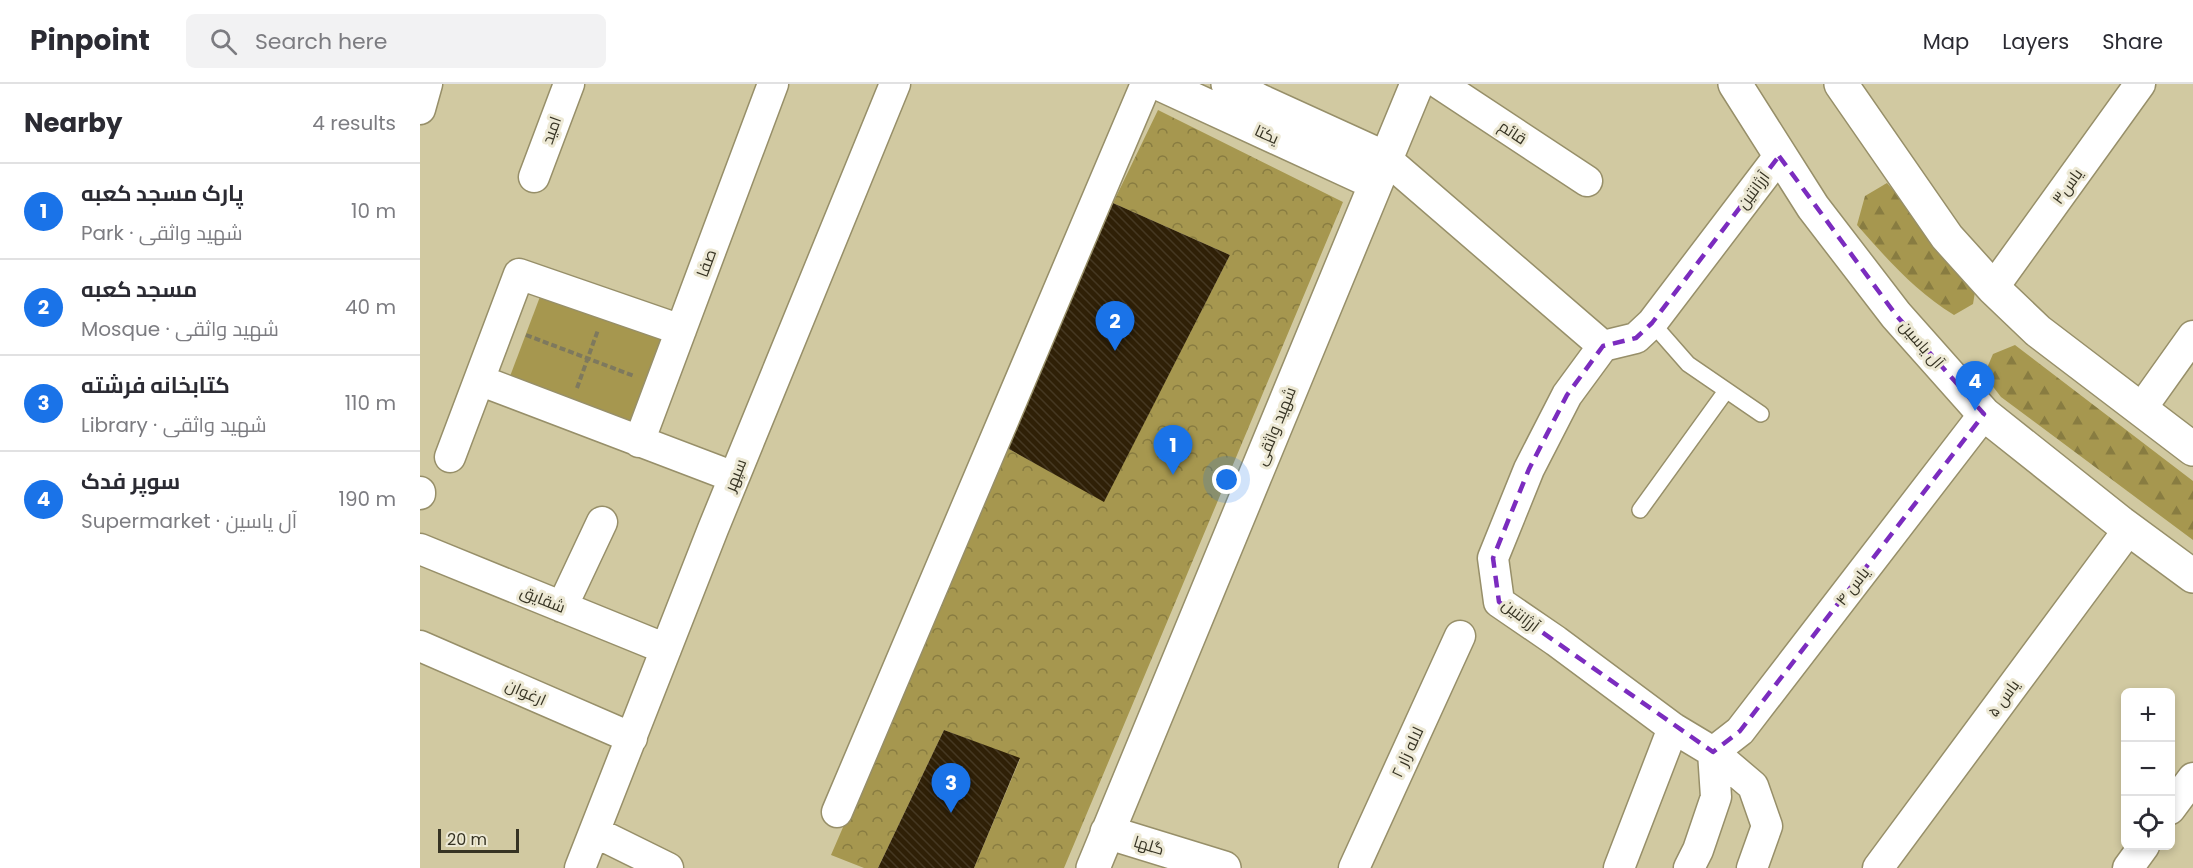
<!DOCTYPE html>
<meta charset="utf-8">
<style>
body{margin:0;font-family:Poppins,Cairo,sans-serif;background:#f2f2f3;color:#2b2b33}
.controls{position:absolute;right:18px;bottom:18px;display:grid;overflow:hidden;border-radius:9px;box-shadow:0 3px 9px #0003}
.controls button{width:54px;height:54px;display:grid;place-items:center;padding:0;border:0;border-bottom:2px solid #e1e1e2;background:#fff;color:#2b2b33;font:30px sans-serif}
.scale{position:absolute;left:18px;bottom:15px;width:81px;box-sizing:border-box;padding-left:6px;border:3px solid #363323;border-top:0;font-size:16px;line-height:21px;white-space:nowrap;color:#363323;-webkit-text-stroke:4px #ede9d5;paint-order:stroke}
.you{position:absolute;left:807px;top:396px;width:21px;height:21px;margin:-15px;border:4px solid #fff;border-radius:50%;background:#1a73e8;box-shadow:0 0 0 9px #1a73e833}
.badge{display:grid;place-items:center;width:39px;height:39px;border-radius:50%;background:#1a73e8;color:#fff;font-size:20px;font-weight:700}
.pin{position:absolute;translate:-50% -50px;filter:drop-shadow(0 2px 3px #0008)}
.pin::after{content:'';position:absolute;top:32px;width:21px;height:18px;background:inherit;clip-path:polygon(0 0,100% 0,50% 100%)}
.list{margin:0;padding:0;list-style:none}
h2{display:flex;justify-content:space-between;align-items:center;height:78px;margin:0;padding:0 24px;font-size:26px}
h2 small{font-size:20px;font-weight:400;color:#7c7c81}
.list li{display:grid;grid-template-columns:39px 1fr auto;gap:18px;align-items:center;box-sizing:border-box;height:96px;padding:0 24px;border-top:2px solid #e1e1e2}
.list b{display:block;font-size:22px;white-space:nowrap}
.list p{margin:0;font-size:20px;white-space:nowrap;color:#7c7c81}
.list em{font-size:20px;font-style:normal;color:#7c7c81}
.icon{flex:none;width:33px;height:33px;fill:none;stroke:currentColor;stroke-width:2;stroke-linecap:round;stroke-linejoin:round}
.map{position:relative;flex:none;width:1773px;height:784px;overflow:hidden}
header{display:flex;align-items:center;gap:36px;box-sizing:border-box;height:84px;padding:0 30px;background:#fff;border-bottom:2px solid #e1e1e2}
header strong{font-size:28px}
nav{display:flex;gap:33px;margin-inline-start:auto;font-size:21px}
.search{width:420px;height:54px;background:#f2f2f3;display:flex;align-items:center;gap:15px;box-sizing:border-box;padding:0 21px;border-radius:9px;color:#7c7c81;font-size:22px}
main{display:flex}
aside{flex:1;background:#fff}
.map>svg:first-child{display:block}
</style>
<header>
<strong>Pinpoint</strong>
<div class="search"><svg class="icon" aria-label="search" viewBox="0 0 24 24"><circle cx="10" cy="10" r="6"/><path d="M15 15l6 6"/></svg>Search here</div>
<nav><a>Map</a><a>Layers</a><a>Share</a></nav>
</header>
<main>
<aside>
<h2>Nearby<small>4 results</small></h2>
<ul class="list">
<li><span class="badge">1</span><div><b>پارک مسجد کعبه</b><p>Park · شهید واثقی</p></div><em>10 m</em></li>
<li><span class="badge">2</span><div><b>مسجد کعبه</b><p>Mosque · شهید واثقی</p></div><em>40 m</em></li>
<li><span class="badge">3</span><div><b>کتابخانه فرشته</b><p>Library · شهید واثقی</p></div><em>110 m</em></li>
<li><span class="badge">4</span><div><b>سوپر فدک</b><p>Supermarket · آل یاسین</p></div><em>190 m</em></li>
</ul>
</aside>
<div class="map">
<svg width="1773" height="784" viewBox="0 0 1773 784">
<defs>
<pattern id="forest-firs" width="22" height="20" patternUnits="userSpaceOnUse" patternTransform="scale(1.5)"><rect width="22" height="20" fill="#a6974f"/><path d="M5 1l3.5 6h-7zM16 11l3.5 6h-7z" fill="#887c41"/></pattern>
<pattern id="park-crowns" width="20" height="18" patternUnits="userSpaceOnUse" patternTransform="scale(1.5)"><rect width="20" height="18" fill="#a6974f"/><path d="M2 6a3 3 0 1 1 6 0M12 15a3 3 0 1 1 6 0" fill="none" stroke="#887c41"/></pattern>
<pattern id="building-back-hatch" width="6" height="6" patternUnits="userSpaceOnUse" patternTransform="scale(1.5)"><rect width="6" height="6" fill="#2f2007"/><path d="M-1 5l2 2M0 0l6 6M5-1l2 2" fill="none" stroke="#453822"/></pattern>
</defs>
<rect width="100%" height="100%" fill="#d1c9a1"/>
<!-- grass -->
<path fill="#a6974f" d="M121,210L245,255L214,340L89,295Z"/>
<!-- forest -->
<path fill="url(#forest-firs)" d="M1467,99L1556,202L1553,220L1534,231C1495,207 1467,175 1437,141L1445,112Z
M1595,261L1773,397V456L1581,313L1564,291L1573,270Z"/>
<!-- park -->
<path fill="url(#park-crowns)" d="M738,26L923,118L644,784H554L600,675L524,646L458,784H444L411,771L587,364L684,417L810,171L693,119Z"/>
<!-- building -->
<path fill="url(#building-back-hatch)" d="M693,119L810,171L684,418L587,364Z
M524,646L600,674L554,784H458Z"/>
<g fill="none" stroke-linecap="round" stroke-linejoin="round">
<!-- lane casing -->
<g stroke="#978f69" stroke-width="18">
<path id="lane" d="M1232,239L1268,280L1341,330
M1220,426L1306,307"/>
</g>
<!-- street casing -->
<g stroke="#978f69" stroke-width="33">
<path id="street" d="M1020,0L1167,97
M0,25L7,0
M965,74L1183,262
M114,93L149,0
M1573,204L1720,0
M59,296L314,393
M1721,325L1773,252
M219,358L353,0
M30,373L99,190L261,246
M0,410V408
M0,465L246,565
M142,523L182,438
M0,562L212,654
M1293,668L1320,647L1564,330
M1750,725L1773,694
M417,728L726,0
M175,748L248,784
M160,784L293,445L475,0
M934,784L1040,552
M1199,784L1253,644
M1269,784L1278,766L1296,713L1293,668
M1332,784L1347,742L1333,702L1293,668L1253,644L1136,557L1079,518L1073,474L1109,385L1147,311L1183,262L1216,254L1232,239L1359,72
M1458,784L1709,445
M1708,784L1724,762"/>
</g>
<!-- secondary casing -->
<g stroke="#978f69" stroke-width="36">
<path id="secondary" d="M740,0L955,99
M808,0L840,17L965,74
M1315,0L1393,123L1476,231L1564,330L1701,439L1773,492
M1421,0L1527,153L1573,204L1618,247L1773,365
M687,748L804,784
M673,784L997,0"/>
</g>
<!-- path -->
<path stroke="#7e795e" stroke-width="4" stroke-dasharray="6 3" stroke-linecap="butt" d="M106,251L214,292
M157,304L178,246"/>
<!-- lane -->
<use href="#lane" stroke="#fff" stroke-width="15"/>
<!-- street -->
<use href="#street" stroke="#fff" stroke-width="30"/>
<!-- secondary -->
<use href="#secondary" stroke="#fff" stroke-width="33"/>
</g>
<!-- marked area -->
<path fill="none" stroke="#7b2cbf" stroke-width="4.5" stroke-dasharray="12 8" stroke-linejoin="round" d="M1359,72L1476,231L1564,330L1320,647L1293,668L1079,518L1073,474L1109,385L1147,311L1183,262L1216,254L1232,239Z"/>
<g text-anchor="middle" stroke-width="6" stroke-linejoin="round" paint-order="stroke">
<!-- street labels -->
<g font-size="16" fill="#363323" stroke="#ede9d5">
<text transform="translate(131 46) rotate(-70)" y="6">امید</text>
<text transform="translate(1093 48) rotate(33)" y="6">قائم</text>
<text transform="translate(847 50) rotate(24)" y="6">یکتا</text>
<text transform="translate(1647 102) rotate(-54)" y="6">یاس۳</text>
<text transform="translate(1333 106) rotate(-53)" y="6">آرژانتین</text>
<text transform="translate(286 179) rotate(-70)" y="6">صفا</text>
<text transform="translate(1502 260) rotate(49)" y="6">آل یاسین</text>
<text transform="translate(855 342) rotate(-68)" y="6">شهید واثقی</text>
<text transform="translate(315 391) rotate(-68)" y="6">سپهر</text>
<text transform="translate(1432 502) rotate(-52)" y="6">یاس ۴</text>
<text transform="translate(123 515) rotate(22)" y="6">شقایق</text>
<text transform="translate(1101 531) rotate(38)" y="6">آرژانتین</text>
<text transform="translate(106 608) rotate(24)" y="6">ارغوان</text>
<text transform="translate(1583 614) rotate(-54)" y="6">یاس ۵</text>
<text transform="translate(987 668) rotate(-65)" y="6">لاله زار ۲</text>
<text transform="translate(729 761) rotate(17)" y="6">گلها</text>
</g>
</g>
</svg>
<div class="controls">
<button>+</button>
<button>−</button>
<button><svg class="icon" aria-label="locate" viewBox="0 0 24 24"><circle cx="12" cy="12" r="6"/><path d="M12 2v4M12 18v4M2 12h4M18 12h4"/></svg></button>
</div>
<div class="scale">20 m</div>
<div class="you"></div>
<div class="pin badge" style="left:753px;top:391px">1</div>
<div class="pin badge" style="left:695px;top:267px">2</div>
<div class="pin badge" style="left:531px;top:729px">3</div>
<div class="pin badge" style="left:1555px;top:327px">4</div>
</div>
</main>
